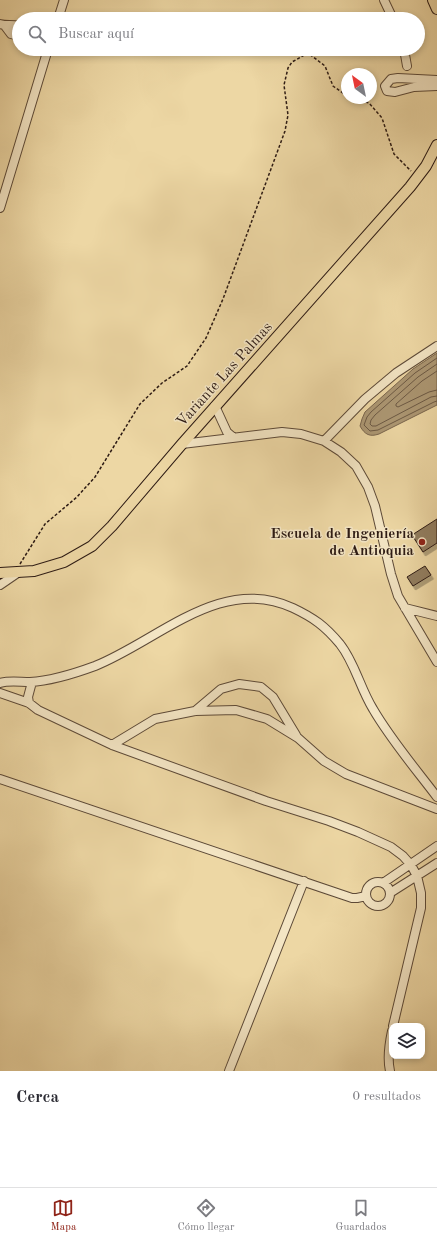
<!DOCTYPE html>
<html lang="es">
<meta charset="utf-8">
<style>
body{margin:0;font-family:"Old Standard TT",serif;background:#f2f2f3;color:#2b2b33}
.controls{position:absolute;right:12px;bottom:12px;display:grid;overflow:hidden;border-radius:8px;box-shadow:0 2px 6px #0003}
.controls button{width:36px;height:36px;display:grid;place-items:center;padding:0;border:0;border-bottom:1px solid #e1e1e2;background:#fff;color:#2b2b33;font:20px sans-serif}
.compass{position:absolute;left:341px;top:68px;width:36px;height:36px;border-radius:50%;background:#fff;box-shadow:0 2px 6px #0003;rotate:327deg}
.list{margin:0;padding:0;list-style:none}
h2{display:flex;justify-content:space-between;align-items:center;height:52px;margin:0;padding:0 16px;font-size:17px}
h2 small{font-size:13px;font-weight:400;color:#7c7c81}
.icon{flex:none;width:22px;height:22px;fill:none;stroke:currentColor;stroke-width:2;stroke-linecap:round;stroke-linejoin:round}
.map{position:relative;flex:none;width:437px;height:1071px;overflow:hidden}
.search{position:absolute;background:#fff;box-shadow:0 2px 6px #0003;left:12px;right:12px;top:12px;height:44px;display:flex;align-items:center;gap:10px;box-sizing:border-box;padding:0 14px;border-radius:22px;color:#7c7c81;font-size:15px}
.sheet{height:116px;background:#fff}
nav{display:flex;justify-content:space-around;align-items:center;box-sizing:border-box;height:56px;border-top:1px solid #e1e1e2;background:#fff;font-size:11px;color:#7c7c81}
nav a{display:grid;justify-items:center;gap:2px}
nav .on{color:#8f2418}
.map>svg:first-child{display:block}
</style>
<div class="map">
<svg width="437" height="1071" viewBox="0 0 437 1071">
<defs>
<filter id="shadow"><feDropShadow dx="2.5" dy="4" stdDeviation="0" flood-color="#0004"/></filter>
</defs>
<rect width="100%" height="100%" fill="#edd7a4"/>
<filter id="stains"><feTurbulence type="fractalNoise" baseFrequency=".005" numOctaves="4"/><feColorMatrix values="0 0 0 0 .2 0 0 0 0 .09 0 0 0 0 .02 0 0 0 .5 -.17"/></filter>
<radialGradient id="worn" r=".72"><stop offset=".6" stop-color="#630" stop-opacity="0"/><stop offset="1" stop-color="#630" stop-opacity=".3"/></radialGradient>
<!-- water -->
<path fill="#ac9773" stroke="#79654d" d="M437,353V405L379,434C370,437 365,435 360,426L362,419L365,412L413,369Z"/>
<g fill="none" stroke-linecap="round" stroke-linejoin="round">
<!-- shore -->
<path stroke="#6c5944" stroke-width="1" d="M437,358L415,373L371,412L367,417L364,425L370,431L378,430L434,402L437,401
M437,364L418,377L375,415L371,420L370,424L372,426H376L431,397L437,396
M437,371L422,381L396,404V406L398,407L429,392L437,390"/>
</g>
<!-- building -->
<path fill="#917d5f" stroke="#2d1b14" filter="url(#shadow)" d="M437,519V543L423,552L412,535Z
M425,566L431,575L413,586L407,577Z"/>
<g fill="none" stroke-linecap="round" stroke-linejoin="round">
<!-- minor casing -->
<g stroke="#5d4a38" stroke-width="10">
<path id="minor" d="M384,0L393,19
M58,19L64,0
M0,24C7,26 12,24 19,26
M5,26L11,34L19,36
M404,49L407,66
M437,80L398,78L391,79L385,86L387,91L395,92L414,87L437,86
M0,208L48,49
M215,406L227,432L233,437
M324,441L365,399L396,373L437,346
M182,444L282,432L301,434L324,441L341,452L356,466L368,487L375,506L391,574L398,596L437,662
M0,585L19,572
M405,608L437,616
M0,683C9,680 20,682 30,682C50,681 76,673 95,666C158,641 221,574 293,608C314,618 325,626 340,644C355,663 360,688 373,709C391,740 415,768 437,797
M0,693L29,703L38,710L112,745L266,801L329,821L358,832L391,847L403,856L411,865L417,876L421,893V908L393,1026
M29,703L28,697L32,682
M195,711L221,689L239,684L261,687L273,697L296,735
M112,745L155,719L195,711L236,710L267,719L298,738L324,761L346,774L437,809
M0,779L352,898H357L366,896
M366 894a12 12 0 1 1 24 0a12 12 0 1 1-24 0Z
M383,883L437,846
M390,893L437,863
M229,1071L304,881
M390,1071C387,1058 389,1045 392,1031"/>
</g>
<!-- major casing -->
<g stroke="#2d1b14" stroke-width="12">
<path id="major" d="M433,0L437,9
M0,573L34,571L64,562L92,546L112,526L182,444L410,187L426,166L437,145"/>
</g>
<!-- path -->
<path stroke="#2d1b14" stroke-width="1.5" stroke-dasharray="3 2" stroke-linecap="butt" d="M351,98L369,103L382,118L394,154L411,171
M20,564L45,524L77,497L95,477L140,404L162,383L187,366L206,338L223,299L285,131L288,115L284,85L288,68L292,62L308,53L325,66L333,86L347,96"/>
<!-- minor -->
<use href="#minor" stroke="#f3e5c4" stroke-width="8"/>
<!-- major -->
<use href="#major" stroke="#edd7a4" stroke-width="10"/>
</g>
<!-- markers -->
<circle fill="#8f2418" stroke="#f3e5c4" stroke-width="1.5" cx="422" cy="542" r="4"/>
<g text-anchor="middle" stroke-width="3" stroke-linejoin="round" paint-order="stroke">
<!-- street labels -->
<g font-size="15" fill="#2d1b14" stroke="#f3e5c4">
<text transform="translate(224 374) rotate(-48)" y="5">Variante Las Palmas</text>
</g>
<!-- poi labels -->
<g font-size="15" font-weight="bold" fill="#2d1b14" stroke="#f3e5c4" text-anchor="end">
<text x="414" y="538">Escuela de Ingeniería<tspan x="414" dy="17">de Antioquia</tspan></text>
</g>
</g>
<rect width="100%" height="100%" filter="url(#stains)"/>
<rect width="100%" height="100%" fill="url(#worn)"/>
</svg>
<div class="controls">
<button><svg class="icon" aria-label="layers" viewBox="0 0 24 24"><path d="M12 4l9 5-9 5-9-5zM3 14l9 5 9-5"/></svg></button>
</div>
<svg class="compass" viewBox="-18 -18 36 36"><path d="M0-13l5 13h-10z" fill="#e53935"/><path d="M0 13l5-13h-10z" fill="#7c7c81"/></svg>
<div class="search"><svg class="icon" aria-label="search" viewBox="0 0 24 24"><circle cx="10" cy="10" r="6"/><path d="M15 15l6 6"/></svg>Buscar aquí</div>
</div>
<section class="sheet">
<h2>Cerca<small>0 resultados</small></h2>
<ul class="list">
</ul>
</section>
<nav>
<a class="on"><svg class="icon" aria-label="map" viewBox="0 0 24 24"><path d="M3 6l6-2 6 2 6-2v14l-6 2-6-2-6 2zM9 4v14M15 6v14"/></svg>Mapa</a>
<a><svg class="icon" aria-label="directions" viewBox="0 0 24 24"><path d="M12 3l9 9-9 9-9-9zM9 14v-3h6M13 9l2 2-2 2"/></svg>Cómo llegar</a>
<a><svg class="icon" aria-label="saved" viewBox="0 0 24 24"><path d="M7 4h10v16l-5-4-5 4z"/></svg>Guardados</a>
</nav>
